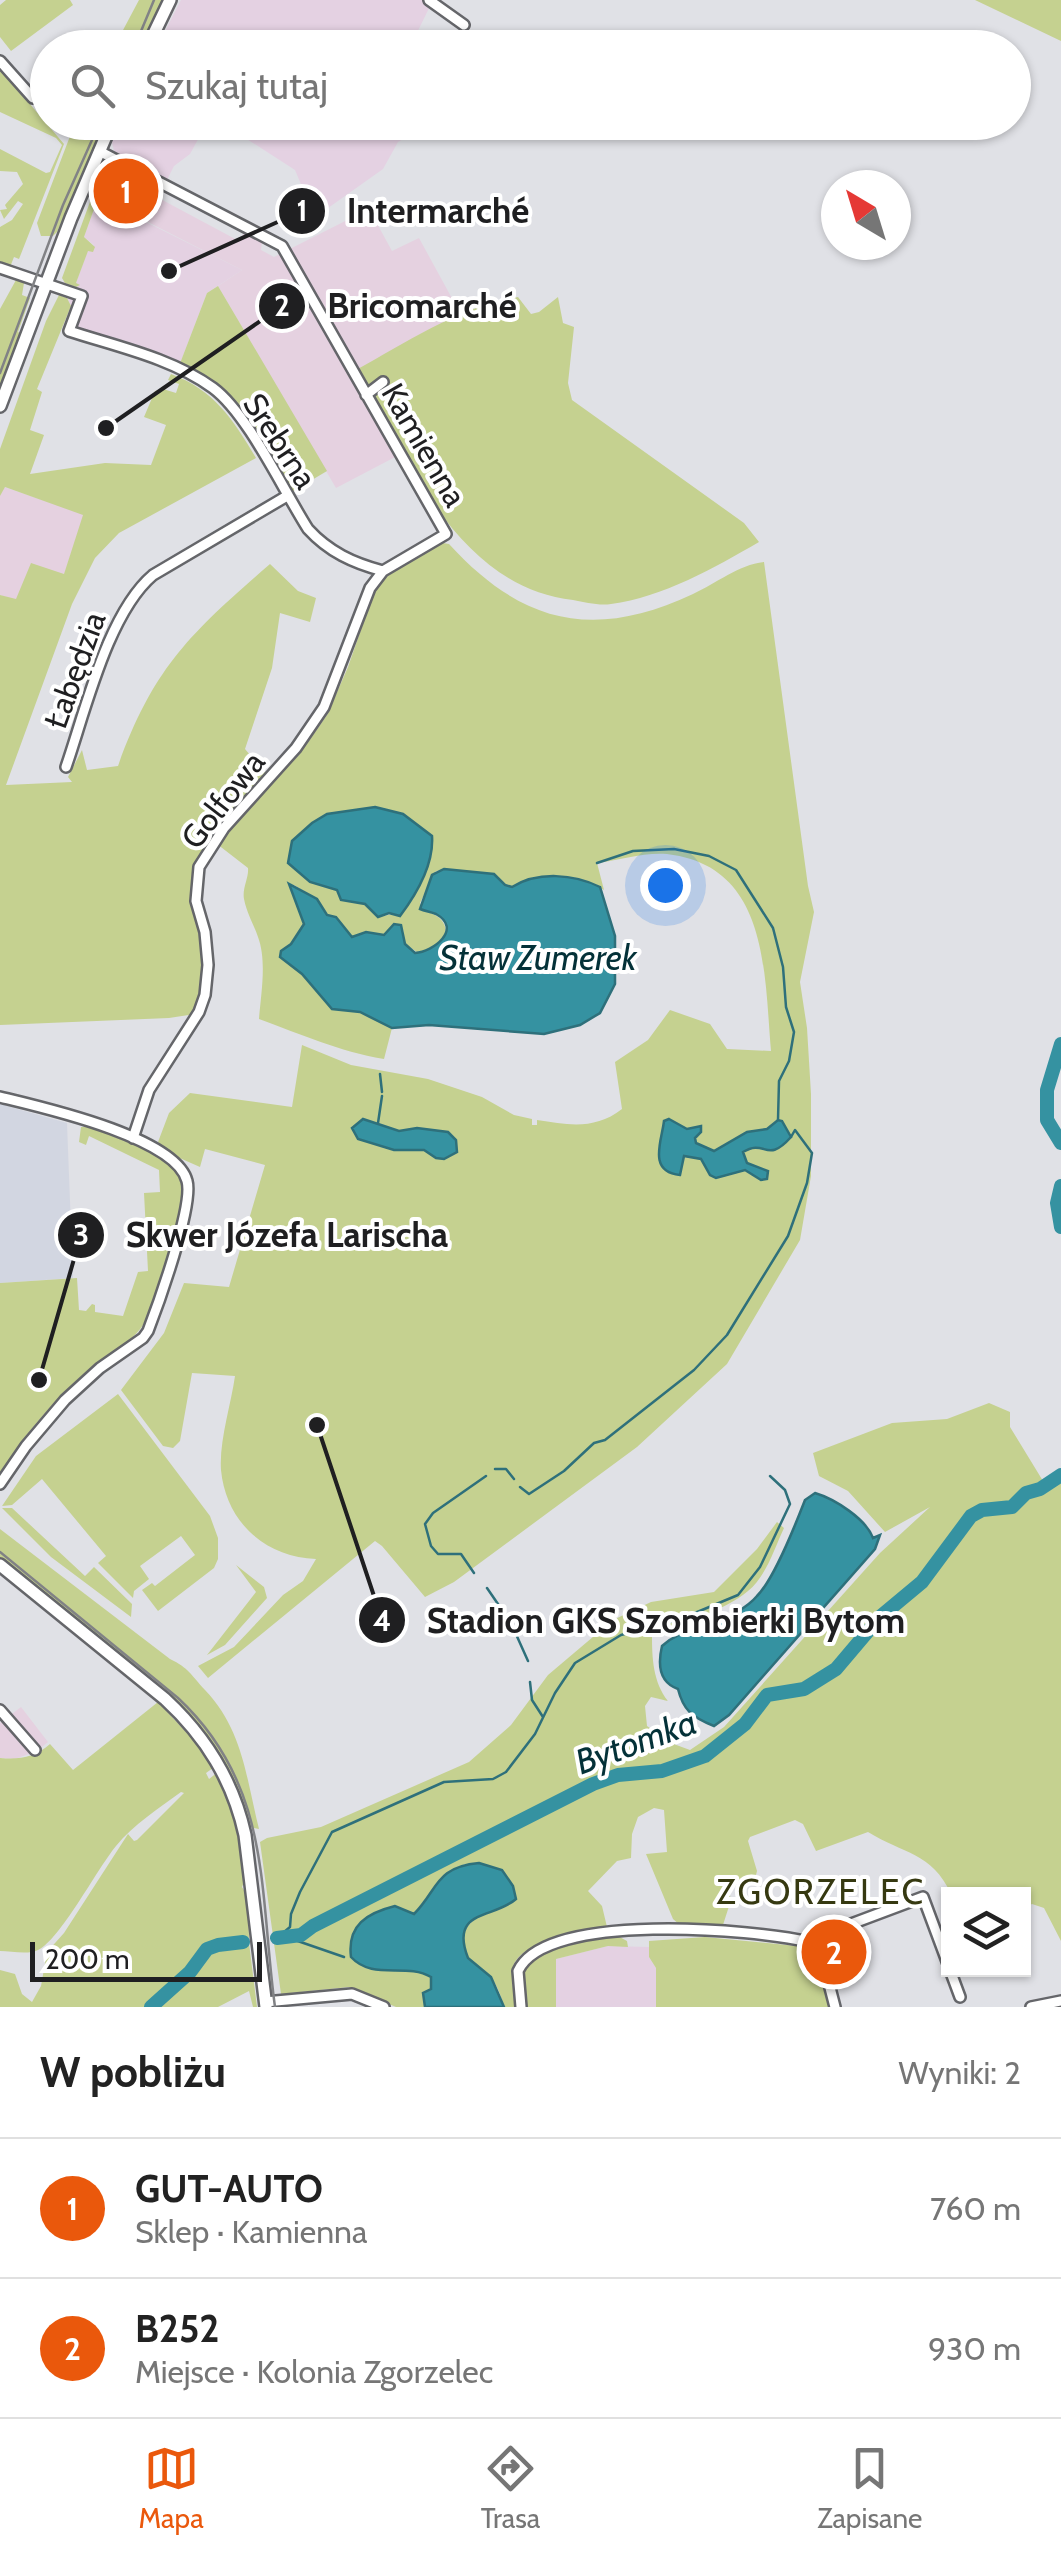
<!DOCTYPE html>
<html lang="pl">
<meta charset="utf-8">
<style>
body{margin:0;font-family:Cabin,sans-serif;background:#f2f2f2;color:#222}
.controls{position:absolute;right:30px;bottom:30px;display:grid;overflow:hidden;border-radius:0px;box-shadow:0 2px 8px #0004}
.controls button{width:90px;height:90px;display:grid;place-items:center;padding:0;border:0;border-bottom:2px solid #e0e0e0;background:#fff;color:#222;font:50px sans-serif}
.compass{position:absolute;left:821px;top:170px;width:90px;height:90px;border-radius:50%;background:#fff;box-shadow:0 2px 8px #0004;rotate:322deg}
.scale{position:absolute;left:30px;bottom:25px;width:232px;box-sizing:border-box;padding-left:10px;border:5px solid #1f1f21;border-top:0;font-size:28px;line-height:35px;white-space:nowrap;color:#1f1f21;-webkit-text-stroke:8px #fff;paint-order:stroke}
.you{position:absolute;left:665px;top:885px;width:35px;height:35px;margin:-25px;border:8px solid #fff;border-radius:50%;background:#1a73e8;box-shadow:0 0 0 15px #1a73e833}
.badge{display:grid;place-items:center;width:65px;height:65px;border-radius:50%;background:#ea580c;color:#fff;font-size:32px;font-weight:700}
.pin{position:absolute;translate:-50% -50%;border:5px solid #fff;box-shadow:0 2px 10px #0006}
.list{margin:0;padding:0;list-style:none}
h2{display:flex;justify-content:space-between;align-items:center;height:130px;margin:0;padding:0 40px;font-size:42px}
h2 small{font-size:32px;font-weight:400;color:#767676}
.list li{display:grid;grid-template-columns:65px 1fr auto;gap:30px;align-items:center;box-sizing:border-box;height:140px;padding:0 40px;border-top:2px solid #e0e0e0}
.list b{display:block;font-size:38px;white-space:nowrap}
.list p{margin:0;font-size:32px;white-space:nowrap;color:#767676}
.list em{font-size:32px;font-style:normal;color:#767676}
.icon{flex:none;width:55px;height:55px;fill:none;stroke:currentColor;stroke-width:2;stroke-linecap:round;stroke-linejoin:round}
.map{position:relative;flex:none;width:1061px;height:2007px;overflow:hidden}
.search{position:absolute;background:#fff;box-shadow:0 2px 8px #0004;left:30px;right:30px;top:30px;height:110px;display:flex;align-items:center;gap:25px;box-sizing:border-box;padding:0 35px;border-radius:55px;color:#767676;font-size:38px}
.sheet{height:410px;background:#fff}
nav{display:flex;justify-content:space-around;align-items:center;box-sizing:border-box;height:140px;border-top:2px solid #e0e0e0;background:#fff;font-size:28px;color:#767676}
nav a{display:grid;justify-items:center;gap:5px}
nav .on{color:#ea580c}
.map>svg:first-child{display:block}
</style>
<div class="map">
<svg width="1061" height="2007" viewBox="0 0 1061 2007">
<rect width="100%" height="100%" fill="#e0e1e6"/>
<!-- commercial -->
<path fill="#e4d1e2" d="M181,0H433L410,47L185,48L162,37Z
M121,123H207L190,154L174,166L167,180L114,151L112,142Z
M222,123H430L398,142L383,169L321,213L303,189L295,170Z
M112,170L136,182L138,177L157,187L140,219L242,270L207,293L179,366L64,326L71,306L67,298L59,295L64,281L76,283L88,250L94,245L84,237L97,201L109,191L104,188Z
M608,1946L649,1947V1957L656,1968V2007H556V1959Z"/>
<!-- industrial -->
<path fill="#e5d1e0" d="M153,195L239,241L244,233L262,242L261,250L274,257L369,209L392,251L419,238L460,313L352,373L399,455L336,488L218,286L242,270L140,218Z
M4,487L84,514L64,575L15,600L0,595V496Z
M21,1707L48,1742L37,1751L15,1759L0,1758V1723Z"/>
<!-- built -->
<path fill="#d2d6e1" d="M0,1104L67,1123L73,1278L0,1283Z"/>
<!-- green -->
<path fill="#c5d190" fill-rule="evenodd" d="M6,0H70L73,5L11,51L0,37V5Z
M139,0H163L139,47H114Z
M975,0H1061V41Z
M0,69L64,144L19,259L14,257L10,267L0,263V227L12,220L23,204L18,201L4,219L0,210L7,209L5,205L23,184L17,172L0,171V149L46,173L50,172L62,145L56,138L0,112Z
M75,123H105L57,232L53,236H41L37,223Z
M116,164L104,188L110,191L105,201L98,198L84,237L95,247L93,252L88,251L76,283L80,285L76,287L65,283L62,278L101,172Z
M16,280L24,283L22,295L30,298L18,332L22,334L0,393V309Z
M218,286L327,471L290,493L237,407L179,366L207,293Z
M59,295L67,298L71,306L37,389L42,392L30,430L44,435L30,474L105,463L151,465L166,425L144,417L155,391L163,389L176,393L179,384L168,380L171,374C214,390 233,419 256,458L119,533L95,558L72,604L6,785L72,782L68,777L82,750L87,770L118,766C154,666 192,632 270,564L298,591L316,598L310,622L280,613L272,668L245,749L266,774C236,806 186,850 192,899C193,912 199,924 202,937C208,964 203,987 195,1014L169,1018L0,1025V595L16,599L31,563L64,574L83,515L5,487L0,496V449L46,321Z
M518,297L531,314L539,312L558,297L563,323L574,327L568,383L572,400L744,523L759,542C714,568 663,597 611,604C599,606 585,602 573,600C458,587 406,458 356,370C409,341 458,307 518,297Z
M443,543L449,544C523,625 595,640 693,594C717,583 738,565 764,562L808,886L814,912L800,982L807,1028L811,1094V1176L800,1240L727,1364L637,1447L454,1582L425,1597L382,1546L375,1541L208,1678L198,1666L234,1647L283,1595L303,1581L316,1559C265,1557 226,1522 221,1470C219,1441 231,1405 235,1376L192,1373L180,1441L173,1448L163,1446L121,1390L164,1333L184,1283L229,1287L265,1165L205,1149L200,1167L166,1152L158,1142L169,1113L190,1093L292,1107L302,1045L351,1065L428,1079L482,1097L514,1115L532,1119V1125H537V1120C569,1125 595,1130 622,1109L615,1062L648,1040L670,1010L710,1024L727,1049L771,1051C764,972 769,866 667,854C645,852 619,860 597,863L604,890C579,873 538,870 513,887L505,885L494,874C475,876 457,867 436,871L420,903L424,911C438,915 447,920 446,937L432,949L420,954L405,944L403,929H389L384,935L366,932L352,938L336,917L327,915L317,899L294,885L304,924L282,959L302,974L332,1009L360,1012L392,1028L384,1059C338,1051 303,1035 259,1019C261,994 267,961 258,937C254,925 247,914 244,899C242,888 249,878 248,868L217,844L234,820L299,755L327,715L348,667L375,589L396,567ZM375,807L433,844L413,899L393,914L378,917L365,904L341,900L337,890L310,882L304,875L292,841L352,812Z
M81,1127H90L160,1155L183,1179C185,1205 157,1307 141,1328C129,1344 107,1355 92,1367C55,1398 26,1433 0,1473V1283L77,1278L79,1310L86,1311L92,1304L95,1305V1312L123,1316L138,1272L148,1271L144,1193L160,1192L159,1170L89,1136L86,1145L79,1142Z
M118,1394L210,1516L218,1538V1559L214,1568L158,1611L142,1590L152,1583L155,1586L195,1555L181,1536L140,1566L149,1579L134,1591L133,1598L98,1563L106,1556L42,1479L12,1505L2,1506L36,1456Z
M989,1403L1010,1412V1427L1043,1481L1011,1504L987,1505L969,1513L920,1579L877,1613L849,1651L853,1657L881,1618L930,1577L973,1517L983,1512L1014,1509L1029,1494L1061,1480V1941L1044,1908L1032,1904L1024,1908V1894H951C932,1852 903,1854 868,1832L816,1851L803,1824L795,1820L750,1837L748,1841L757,1871L756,1875L728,1886L731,1900L722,1928L680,1925L673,1919L646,1854L667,1852L664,1810L654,1808L638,1817L632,1834L631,1858L617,1861L588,1891L602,1906L607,1927C582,1933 522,1939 513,1967C510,1979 514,1994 517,2007H504C501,1996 496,1980 486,1973C479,1967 472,1966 468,1958C450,1926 482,1912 507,1906L465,1864L443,1876L414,1914L395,1906L369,1915L351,1957C372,1980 406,1963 431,1977V1989L423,1992L425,2007H396L349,1987L281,1994L260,1842L267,1838L321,1827L469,1762L511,1725L548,1675L613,1620L651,1602L714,1592L757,1549L777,1522L784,1528C775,1547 766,1577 748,1591C724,1611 681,1624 652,1635C652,1658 653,1682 668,1701L651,1697L645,1706L647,1726L671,1743L690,1750L724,1727L880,1553L930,1507L885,1532L848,1491L819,1476L813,1453L892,1423L947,1419Z
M2,1508H12L85,1576L94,1567L132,1604L131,1617L51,1557Z
M0,1529L170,1659C189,1668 191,1675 205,1690C243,1730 246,1777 259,1829L249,1827L220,1757L190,1718L0,1560Z
M236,1565L264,1587L267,1598L225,1645L207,1655L256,1592Z
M158,1702L200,1747L213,1768L206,1773L209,1779L218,1772C229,1797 255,1863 242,1887L248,1897L249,1938L219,1942L207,1948L183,1977L147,2007H0V1970L15,1974L22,1994L32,2002L41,1986L47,1952L64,1933L128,1834L134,1841L137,1840L184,1793L181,1792C158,1809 134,1824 116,1846C97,1869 60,1940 38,1950C28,1955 11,1951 0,1951V1758C20,1760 35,1757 50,1744L73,1770Z
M614,1934L627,1941L628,1947L608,1946L556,1959V2007H525V1968C549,1943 581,1941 614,1934Z
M705,1937L807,1947L817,1958L830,2007H656V1968L649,1957V1941Z
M249,1943L257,2007H253L249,1991L218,2007H154L194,1972L208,1951Z"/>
<!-- water -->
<path fill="#3592a1" stroke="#2e707b" stroke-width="2.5" d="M375,807L403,814L432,836C434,865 415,896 400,916L389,913L378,917L365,904L341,900L337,890L310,882L288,863L292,841L312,823L327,814Z
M444,869L494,874L505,885L512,887C538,871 574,874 600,887L615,936V984L600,1013L580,1025L544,1034L429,1025L392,1028L360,1012L332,1009L302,974L280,957L281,951L291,944L304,924L289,884L317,899L327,915L336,917L352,937L366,932L384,935L394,924L401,925L405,944L415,953C433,952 463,929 436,914C431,912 425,911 420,909L432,875Z
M363,1119L399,1131L417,1128L448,1132L456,1140L457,1152L444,1159L436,1158L424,1150H394L358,1139L352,1128Z
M669,1119L687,1129L701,1126V1132L695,1138L696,1143L714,1151L747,1132L767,1129L778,1120L782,1121L791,1137C766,1165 766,1138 743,1152L747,1163L768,1171L767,1179L761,1180L745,1170L716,1178L710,1175L701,1159L684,1156L680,1175C647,1172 662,1140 664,1121Z
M815,1493C835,1499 866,1519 873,1538L880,1535L875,1549L729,1715L714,1726C691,1717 683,1709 678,1689C658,1682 658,1663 662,1646C677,1632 693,1631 711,1624C726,1619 747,1608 757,1596C775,1578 796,1523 805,1500Z
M479,1863L502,1870L513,1886L516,1899C494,1919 449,1909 468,1958L491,1977L504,2007H425L423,1993L431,1989V1977C406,1962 373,1981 351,1957C347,1925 367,1913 395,1906L414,1914C438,1890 435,1867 479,1863Z"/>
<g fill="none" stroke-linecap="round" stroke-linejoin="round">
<!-- stream -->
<path stroke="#2e707b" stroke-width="2.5" d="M597,863L633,851L674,849L709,856L736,870L773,928L783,967L786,1007L794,1032L789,1061L779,1081L778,1120
M380,1074L382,1092
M378,1123L382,1096
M495,1469H506L514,1479
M520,1487L529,1494L564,1471L594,1443L605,1440L694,1370L727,1335L788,1236L807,1183L812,1153L795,1130L791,1137
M474,1573L461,1554H438L431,1546L425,1524L433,1513L486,1476
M487,1588L511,1623L528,1661
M530,1682L532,1700L543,1717
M277,1938L290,1927L291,1914L300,1892L332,1832L444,1782L493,1779L506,1772L535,1734L555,1693L575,1663L621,1635L678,1620L738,1595L760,1567L790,1504L785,1490L770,1476
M289,1938L344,1957"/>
<!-- river -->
<path stroke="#3592a1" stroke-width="14" d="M1061,1044L1047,1090V1120L1061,1143
M1061,1186L1057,1203L1061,1227
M277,1938L301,1935L313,1926L593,1784L618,1775L662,1771L705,1756L745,1724L767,1695L804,1689L836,1669L880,1617L922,1582L971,1516L982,1510L1012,1507L1026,1493L1040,1489L1061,1475
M151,2007L190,1972L207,1949L218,1945L243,1942"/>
<!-- minor casing -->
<g stroke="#65666a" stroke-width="14">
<path id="minor" d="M429,0L464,25
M0,61L33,98
M99,151L282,246L446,534L383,571L370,588L324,707L296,748L224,828L199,867L196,901L205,932L208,965L205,995L199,1012L149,1090L133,1138
M0,268L82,296L69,331C115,346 172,358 213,388C248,414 283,490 308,529C329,552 353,563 383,571
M366,395L383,382
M66,767C85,712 108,613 153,575L287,496
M0,1097C41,1107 176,1137 187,1181C194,1205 158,1305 148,1331L143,1338L100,1368L65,1400L26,1446L0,1484
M0,1710L35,1750
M817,1949L835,1930L923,1897L948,1964
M950,1970L960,1997
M265,2002L352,1994L384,2007
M521,2007L518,1971C545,1911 754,1929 809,1942L822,1957L835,2007
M1031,2007L1061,2001"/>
</g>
<!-- major casing -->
<g stroke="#65666a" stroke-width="16">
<path id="major" d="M147,48L170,0
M0,406L71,218L112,122
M0,1565L165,1699C206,1737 233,1780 245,1835L266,2007"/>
</g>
<!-- minor -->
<use href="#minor" stroke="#fff" stroke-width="9"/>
<!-- major -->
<use href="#major" stroke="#fff" stroke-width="11"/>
<!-- tram -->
<path stroke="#818285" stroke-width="2.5" d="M134,48L154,0
M0,373L63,205L100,122
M0,1552L178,1698C272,1786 259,1890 275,2007"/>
</g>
<g text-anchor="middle" stroke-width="8" stroke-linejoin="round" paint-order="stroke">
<!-- street labels -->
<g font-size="32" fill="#1f1f21" stroke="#fff">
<text transform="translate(280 441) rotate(57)" y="11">Srebrna</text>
<text transform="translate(424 445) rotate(60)" y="11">Kamienna</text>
<text transform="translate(75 670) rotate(-70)" y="11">Łabędzia</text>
<text transform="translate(223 800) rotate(-52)" y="11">Golfowa</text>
</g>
<!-- water labels -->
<g font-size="35" font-style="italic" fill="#043138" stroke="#fff">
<text x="538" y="970">Staw Zumerek</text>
<text transform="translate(636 1742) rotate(-20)" y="12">Bytomka</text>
</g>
<!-- neighbourhood labels -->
<g font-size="35" letter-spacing="2.5" fill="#363911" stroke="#fff">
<text x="821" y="1904">ZGORZELEC</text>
</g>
</g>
<!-- callouts -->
<path fill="none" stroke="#1f1f21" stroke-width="4" d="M169 271L302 211M106 428L282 306M39 1380L81 1235M317 1425L382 1620"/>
<g fill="#1f1f21" stroke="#fff" stroke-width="4">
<circle cx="169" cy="271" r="10"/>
<circle cx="106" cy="428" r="10"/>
<circle cx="39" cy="1380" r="10"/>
<circle cx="317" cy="1425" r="10"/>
<circle cx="302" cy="211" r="25"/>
<circle cx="282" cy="306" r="25"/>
<circle cx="81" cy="1235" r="25"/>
<circle cx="382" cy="1620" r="25"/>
</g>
<g font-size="30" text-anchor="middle" font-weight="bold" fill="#fff">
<text x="302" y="221">1</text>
<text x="282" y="316">2</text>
<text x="81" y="1245">3</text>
<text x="382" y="1631">4</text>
</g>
<g font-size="35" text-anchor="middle" font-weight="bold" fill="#1f1f21" stroke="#fff" stroke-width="8" stroke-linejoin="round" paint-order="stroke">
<text x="438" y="223">Intermarché</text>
<text x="422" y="318">Bricomarché</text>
<text x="287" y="1247">Skwer Józefa Larischa</text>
<text x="666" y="1633">Stadion GKS Szombierki Bytom</text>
</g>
</svg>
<div class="controls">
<button><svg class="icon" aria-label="layers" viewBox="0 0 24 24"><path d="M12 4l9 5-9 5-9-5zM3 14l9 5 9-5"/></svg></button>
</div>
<svg class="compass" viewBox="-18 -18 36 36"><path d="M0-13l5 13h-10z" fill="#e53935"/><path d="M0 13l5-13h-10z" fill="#767676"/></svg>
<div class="scale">200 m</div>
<div class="you"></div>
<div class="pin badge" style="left:126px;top:191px">1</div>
<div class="pin badge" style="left:834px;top:1952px">2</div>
<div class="search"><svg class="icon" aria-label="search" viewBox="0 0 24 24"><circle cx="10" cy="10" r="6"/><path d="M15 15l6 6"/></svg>Szukaj tutaj</div>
</div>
<section class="sheet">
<h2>W pobliżu<small>Wyniki: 2</small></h2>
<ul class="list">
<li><span class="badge">1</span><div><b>GUT-AUTO</b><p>Sklep · Kamienna</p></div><em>760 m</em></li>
<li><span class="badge">2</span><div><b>B252</b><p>Miejsce · Kolonia Zgorzelec</p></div><em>930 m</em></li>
</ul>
</section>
<nav>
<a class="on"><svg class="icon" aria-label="map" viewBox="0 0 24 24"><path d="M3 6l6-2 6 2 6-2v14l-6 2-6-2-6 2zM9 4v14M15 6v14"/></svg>Mapa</a>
<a><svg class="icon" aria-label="directions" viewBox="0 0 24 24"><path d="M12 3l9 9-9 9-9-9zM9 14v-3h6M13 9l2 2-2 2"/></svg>Trasa</a>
<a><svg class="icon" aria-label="saved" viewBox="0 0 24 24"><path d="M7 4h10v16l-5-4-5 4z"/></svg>Zapisane</a>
</nav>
